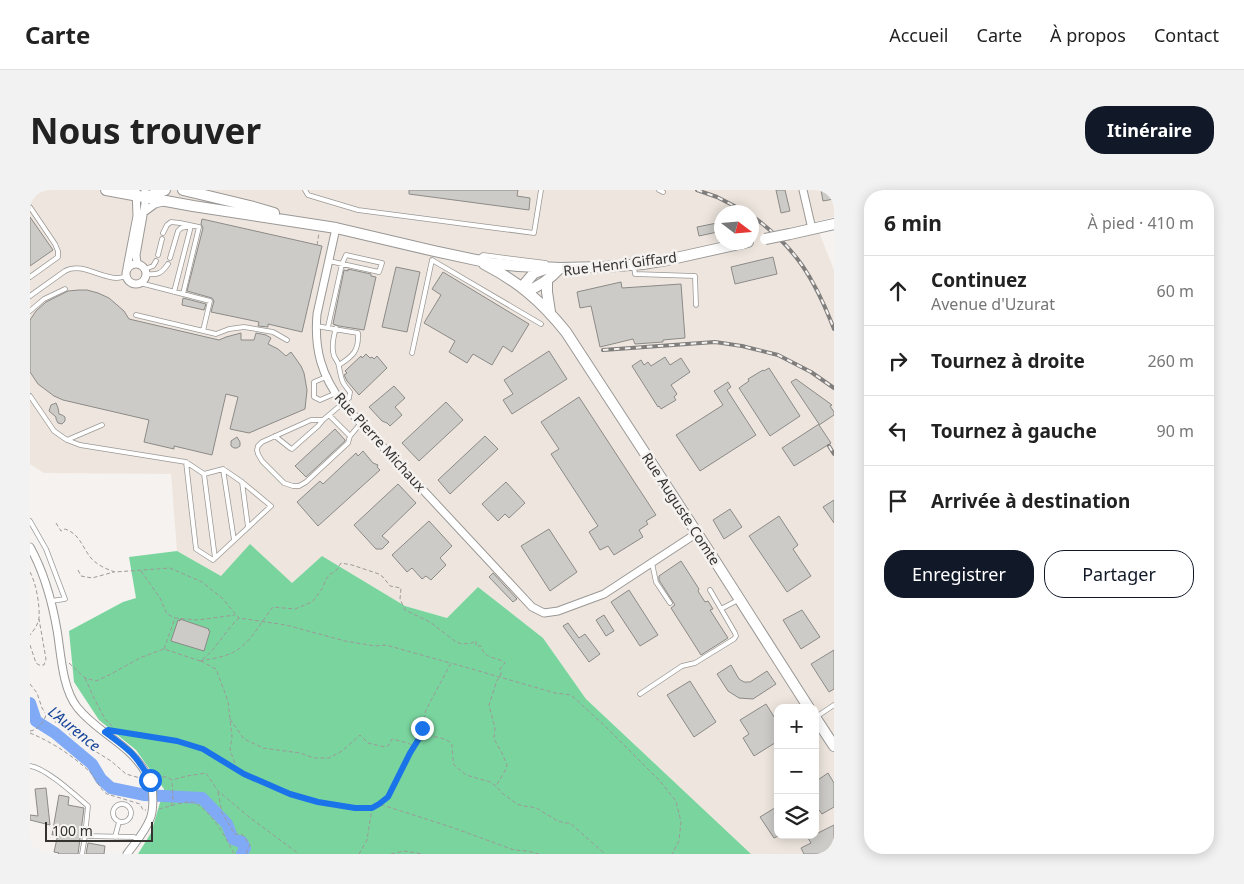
<!DOCTYPE html>
<html lang="fr">
<meta charset="utf-8">
<style>
body{margin:0;font-family:"Noto Sans",sans-serif;background:#f2f2f2;color:#222}
.controls{position:absolute;right:15px;bottom:15px;display:grid;overflow:hidden;border-radius:10px;box-shadow:0 2px 12px #0003}
.controls button{width:45px;height:45px;display:grid;place-items:center;padding:0;border:0;border-bottom:1px solid #e0e0e0;background:#fff;color:#222;font:25px sans-serif}
.compass{position:absolute;left:684px;top:15px;width:45px;height:45px;border-radius:50%;background:#fff;box-shadow:0 2px 12px #0003;rotate:106deg}
.scale{position:absolute;left:15px;bottom:12px;width:108px;box-sizing:border-box;padding-left:5px;border:2px solid #343332;border-top:0;font-size:14px;line-height:18px;white-space:nowrap;color:#343332;-webkit-text-stroke:4px #f5f2f0;paint-order:stroke}
.stop{position:absolute;width:15px;height:15px;margin:-11px;border:4px solid #1a73e8;border-radius:50%;background:#fff}
.stop.end{background:#1a73e8;border-color:#fff;box-shadow:0 1px 5px #0008}
.list{margin:0;padding:0;list-style:none}
h2{display:flex;justify-content:space-between;align-items:center;height:65px;margin:0;padding:0 20px;font-size:21px}
h2 small{font-size:16px;font-weight:400;color:#767676}
.list li{display:grid;grid-template-columns:32px 1fr auto;gap:15px;align-items:center;box-sizing:border-box;height:70px;padding:0 20px;border-top:1px solid #e0e0e0}
.list b{display:block;font-size:19px;white-space:nowrap}
.list p{margin:0;font-size:16px;white-space:nowrap;color:#767676}
.list em{font-size:16px;font-style:normal;color:#767676}
.actions{display:flex;gap:10px;padding:15px 20px}
.actions a{flex:1;padding:11px 0;border:1px solid #111827;border-radius:20px;text-align:center;font-size:18px;color:#111827}
.actions .main{background:#111827;color:#fff}
.icon{flex:none;width:28px;height:28px;fill:none;stroke:currentColor;stroke-width:2;stroke-linecap:round;stroke-linejoin:round}
.map{position:relative;flex:none;width:804px;height:664px;overflow:hidden;border-radius:20px}
header{display:flex;align-items:center;gap:30px;box-sizing:border-box;height:70px;padding:0 25px;background:#fff;border-bottom:1px solid #e0e0e0}
header strong{font-size:24px}
nav{display:flex;gap:28px;margin-inline-start:auto;font-size:18px}
.intro{display:flex;align-items:center;justify-content:space-between;box-sizing:border-box;height:120px;padding:0 30px}
h1{margin:0;font-size:35px}
.button{padding:12px 22px;border-radius:20px;background:#111827;color:#fff;font-size:18px;font-weight:700}
main{display:flex;gap:30px;padding:0 30px}
aside{flex:1;background:#fff;border-radius:20px;box-shadow:0 2px 12px #0003}
.map>svg:first-child{display:block}
</style>
<header>
<strong>Carte</strong>
<nav><a>Accueil</a><a>Carte</a><a>À propos</a><a>Contact</a></nav>
</header>
<div class="intro"><h1>Nous trouver</h1><a class="button">Itinéraire</a></div>
<main>
<div class="map">
<svg width="804" height="664" viewBox="0 0 804 664">
<rect width="100%" height="100%" fill="#f5f2f0"/>
<!-- built -->
<path fill="#eee6de" fill-rule="evenodd" d="M0,0H804V27L785,32L804,80V664H721L720,663L556,509L513,448L448,397L417,428L375,416L292,366L262,393L191,386L147,361L141,284L14,283L0,274ZM692,22H722V52H692ZM748,518H785V645H748Z"/>
<!-- forest -->
<path fill="#7ad49e" d="M220,354L262,393L292,366L375,416L417,428L448,397L513,448L556,509L721,664H108L121,643L134,599L106,560L69,530L44,492L39,441L93,412L106,408L99,367L147,361L191,386Z"/>
<g fill="none" stroke-linecap="round" stroke-linejoin="round">
<!-- river -->
<path stroke="#80aaf5" stroke-width="12" d="M0,513L6,531L25,543L62,574L71,589L81,598L115,605L172,608L197,634L203,649L212,652L215,658L212,664"/>
</g>
<!-- building -->
<path fill="#cdcbc8" stroke="#8c8a87" d="M379,0H488L487,6L500,8L499,20L379,4Z
M746,0H755L760,21L751,23Z
M791,0H804V9L793,11Z
M0,27L23,60L0,76Z
M172,29L292,56L272,142L238,134V137L228,136L229,132L181,122L184,111L182,108L157,101L173,38L171,34Z
M692,32V41L669,46L667,37Z
M743,67L747,84L705,94L701,77Z
M366,77L390,82L377,142L352,137Z
M318,79L341,84V86L346,87L334,140L309,136L303,134L314,80L318,81Z
M413,82L499,134L482,162L473,156L462,175L443,164L437,173L419,162L425,151L394,133L411,105L402,99Z
M591,92L592,98L651,94L655,148L633,150V152L605,154L603,149L570,157L561,116L550,118L547,102Z
M49,100H57L68,103L79,108L94,121L99,129L189,150L196,147L211,143V150H224L226,143L236,145L241,148L238,154L248,159L256,166L261,162L271,176L274,183L277,200L275,219L219,243L200,239L208,207L196,204L182,265L144,256V259L114,252L119,230L33,210L24,206L8,194L0,182V130L6,121L16,112L38,101Z
M153,108L176,114L174,120L152,115Z
M519,161L537,189L482,224L473,210L483,204L474,190Z
M336,164L340,168L342,167L344,169L347,166L357,178L329,205L317,191L314,185L317,183L315,181L331,166L332,168Z
M635,167L640,175L651,168L660,182L641,195L647,204L644,207L646,210L631,219L629,216L628,217L602,176L611,170L614,175L618,172L621,176Z
M739,178L770,226L740,246L709,198L719,191L718,189L733,180L734,181Z
M766,189L802,215L800,216L804,222V225L789,235L801,253L764,276L752,258L789,234L761,192Z
M698,192L701,197L697,200L726,245L670,281L646,245L693,215L684,201Z
M364,196L375,208L365,217L372,225L360,236L357,233L352,231L339,217Z
M549,207L626,325L616,331L618,334L609,340L613,347L584,365L578,356L570,360L559,342L568,336L521,264L529,259L511,232Z
M416,212L433,230L389,271L372,253Z
M26,213L28,218L29,224L32,225L35,227V231L32,234L28,233L26,229V227L19,221L21,215Z
M305,239L315,250V251L276,287L265,276Z
M455,246L468,259L420,304L408,290Z
M207,247L210,252V256L207,258H204L201,256V251Z
M333,261L343,273L348,275L347,277L350,280L288,336L267,312L290,291L293,294L326,263L328,266Z
M476,292L495,313L479,328L475,324L468,331L452,314Z
M368,294L386,313L352,346L359,352L352,359H346L324,335Z
M804,310V333L793,317Z
M700,319L712,337L694,349L683,330Z
M749,326L768,355L763,359L781,386L757,402L719,346Z
M399,331L422,356L410,368L416,375L401,390L396,386L392,389L382,378L377,382L362,365Z
M519,339L547,382L520,401L491,356Z
M651,371L669,399L668,401L675,412L678,411L683,419L680,420L698,448L671,465L641,418L645,415L629,390V386Z
M463,383L487,409L483,412L459,387Z
M599,400L628,445L610,456L581,412Z
M772,420L790,447L771,459L753,430Z
M574,425L584,441L576,446L566,430Z
M150,429L179,439L178,440L180,441L174,461L141,451L148,430L150,431Z
M538,433L549,448L555,444L570,464L559,472L533,436Z
M804,460V499L799,502L781,474Z
M701,475L709,489L714,492H720L737,481L746,494L723,509L709,508L698,501L687,484Z
M660,491L686,532L664,547L637,505Z
M736,514L748,533V551L724,566L713,548L719,544L710,530Z
M798,583L804,593V617L792,624L789,620L785,622V592Z
M16,598L20,635L0,630V625L8,626L5,599Z
M29,605L39,607L38,615L54,618L48,664H28L29,663L24,662L28,644L22,645Z
M748,616V646L744,648L730,627Z
M804,635V664H774L771,658L781,653L778,648Z
M58,653L75,656L74,664H56Z"/>
<g fill="none" stroke-linecap="round" stroke-linejoin="round">
<!-- lane casing -->
<g stroke="#9a9896" stroke-width="5.5">
<path id="lane" d="M275,0L278,5L328,20L504,43L511,0
M629,0L633,2
M0,17L25,54L28,61V67L0,87
M133,43L137,35L141,32L150,33L169,37L153,104
M128,65L132,49
M140,68L148,41L151,38L161,36
M449,68L453,65L516,73
M402,70L511,134
M604,77L605,84L665,86L666,115
M115,79L123,76L126,71
M116,84C128,85 131,84 138,74
M110,93L180,111L173,141
M144,102L161,36
M0,106L35,81C51,72 70,88 87,88C88,88 95,87 96,86
M0,121L14,109L35,99
M106,125L186,144L199,139L214,137L243,142L257,150
M286,136L328,143C329,161 323,166 309,175
M298,137L312,74L316,65L352,73L349,82L299,71
M306,138C303,148 301,157 304,166C306,170 309,173 309,177C312,191 311,191 320,202L319,208L293,230H281L261,239L232,252L228,256L227,260L228,264L232,271L254,293L263,296H269L276,292L318,253L320,246L331,233
M382,163L402,70
M296,187L284,192V207L290,210L304,204
M0,206L24,241L37,250L50,255L156,272L174,284L193,279L212,292L241,316L183,370L166,359L156,272
M299,225L320,246
M245,246L260,258L262,259L288,236L293,230
M37,250L72,235
M193,279L204,350
M174,284L185,368
M212,292L218,337
M0,331L16,359L35,409L21,411
M622,373L626,392L640,413
M691,419L708,410
M610,504L652,476L665,473L704,449L706,446L705,443L680,400
M786,527L804,515
M0,576C16,578 45,605 58,616L55,646L52,664
M83 623a9 9 0 1 1 18 0a9 9 0 1 1-18 0Z
M55,646L104,647L108,649
M85,647L89,632"/>
</g>
<!-- street casing -->
<g stroke="#9a9896" stroke-width="9">
<path id="street" d="M773,0L782,39
M114,22L125,14L133,12
M306,38L287,124C284,159 291,185 313,214L502,417L514,423L528,421L574,404L667,343
M107,73L106,65L115,14V0
M96 84a10 10 0 1 1 20 0a10 10 0 1 1-20 0Z
M97,78L107,26L106,0
M0,357C14,382 22,411 27,440C31,463 32,498 47,517C68,544 100,553 117,585C119,588 121,591 122,595C123,605 124,620 120,629C115,642 105,653 97,664"/>
</g>
<!-- secondary casing -->
<g stroke="#9a9896" stroke-width="12">
<path id="secondary" d="M76,0L163,16L306,38L404,61L460,73L488,76L530,78L574,77L613,74L637,70L718,52
M153,0L220,16L244,23
M117,7L135,0
M760,44L804,34
M454,74C489,92 511,111 536,142L680,363L779,518
M517,90V102L520,122
M492,97L504,83L515,79
M497,101C510,96 521,88 530,78
M785,527L804,556"/>
</g>
<!-- path -->
<path stroke="#9c9a99" stroke-width="1" stroke-dasharray="4 2.5" stroke-linecap="butt" d="M287,55L289,43
M26,333L31,341L35,339C50,344 52,357 61,368C67,375 76,379 85,382L140,378L172,392L192,408L209,428
M48,380L51,386L62,388L84,382
M111,381L130,408L137,424L145,428
M0,382C6,393 10,415 9,428C8,435 4,440 0,445
M0,455L6,473L9,475H14L16,469L9,429
M134,459L145,428L168,430L205,425
M170,471C184,468 200,467 211,457C223,448 233,429 243,417L265,419L282,412L292,399L296,389L300,384L305,382L311,373L322,375L349,384L353,387L360,396L371,398L370,409L375,420L400,432L426,452L432,454L442,453L446,451V456H451C452,459 453,462 455,464C461,469 470,468 475,473L470,479L471,483L470,487L467,490L459,515L465,538L464,549L472,563L477,575L475,581L466,596
M171,471L186,479L198,511L202,547L200,560L207,579
M39,473L55,488L66,491L79,485L112,467L134,459L170,471C187,460 194,441 209,428L256,435L315,451L345,456L356,455L420,473
M55,488L64,508L75,529L86,540
M0,494L7,503L12,518L16,524L44,548L81,571L96,584L110,588
M200,529L214,549L233,558L270,563L284,568H299L312,561L330,545L338,553L355,557L359,555L362,549L378,553L383,556
M0,541C8,540 14,532 16,525
M85,542C114,546 144,548 171,558C186,564 200,576 214,584C254,605 297,617 342,618
M0,543C22,552 43,566 60,582C67,589 69,599 77,604L110,614L113,620H116
M391,547C397,545 419,547 422,555C422,556 423,572 424,575L436,585L460,592L466,596L472,603L487,614L493,616L502,617L508,619L526,630L534,633H540L574,663L576,664
M126,586L136,587L142,590L157,586L176,583L188,601L193,605L219,627L269,664
M188,602L192,623L205,644L213,645L220,655L216,664
M349,614L358,607L380,563L390,547L396,520L421,473L525,503L541,505L575,536L629,590L646,611L651,632L649,651L642,664
M141,616L143,610L142,590
M129,619C137,617 153,612 160,612C176,612 198,650 204,664
M329,664L337,650L342,618L349,614L421,637L484,660L497,661L509,664
M361,664L374,661L393,664"/>
<!-- lane -->
<use href="#lane" stroke="#fff" stroke-width="4"/>
<!-- street -->
<use href="#street" stroke="#fff" stroke-width="7"/>
<!-- secondary -->
<use href="#secondary" stroke="#fff" stroke-width="10"/>
<!-- rail casing -->
<g stroke="#807e7d" stroke-width="4">
<path id="rail" d="M667,0L687,7L716,22
M722,26C766,57 785,90 804,139
M573,160L685,152L712,156L748,165L781,182L804,198
M799,256L804,264"/>
</g>
<!-- rail -->
<use href="#rail" stroke="#f5f2f0" stroke-width="2" stroke-dasharray="5.5" stroke-linecap="butt"/>
<!-- secondary-bridge casing -->
<g stroke="#9a9896" stroke-width="12" stroke-linecap="butt">
<path id="secondary-bridge" d="M735,49L760,44"/>
</g>
<!-- secondary-bridge -->
<use href="#secondary-bridge" stroke="#fff" stroke-width="10"/>
</g>
<g fill="none" stroke-linecap="round" stroke-linejoin="round">
<!-- route -->
<path stroke="#1a73e8" stroke-width="6" d="M120,590C107,565 97,558 75,542L78,540L147,551L173,559L214,584L260,604L288,612L325,618H342L349,614L358,607L380,563L390,547L392,538"/>
</g>
<g text-anchor="middle" stroke-width="5" stroke-linejoin="round" paint-order="stroke">
<!-- street labels -->
<g font-size="14" fill="#343332" stroke="#f5f2f0">
<text transform="translate(590 74) rotate(-7)" y="5">Rue Henri Giffard</text>
<text transform="translate(350 252) rotate(48)" y="5">Rue Pierre Michaux</text>
<text transform="translate(651 319) rotate(57)" y="5">Rue Auguste Comte</text>
</g>
<!-- water labels -->
<g font-size="15" font-style="italic" fill="#164499" stroke="#f5f2f0">
<text transform="translate(44 539) rotate(39)" y="5">L'Aurence</text>
</g>
</g>
</svg>
<div class="controls">
<button>+</button>
<button>−</button>
<button><svg class="icon" aria-label="layers" viewBox="0 0 24 24"><path d="M12 4l9 5-9 5-9-5zM3 14l9 5 9-5"/></svg></button>
</div>
<svg class="compass" viewBox="-18 -18 36 36"><path d="M0-13l5 13h-10z" fill="#e53935"/><path d="M0 13l5-13h-10z" fill="#767676"/></svg>
<div class="scale">100 m</div>
<div class="stop" style="left:120px;top:590px"></div>
<div class="stop end" style="left:392px;top:538px"></div>
</div>
<aside>
<h2>6 min<small>À pied · 410 m</small></h2>
<ul class="list">
<li><svg class="icon" aria-label="ahead" viewBox="0 0 24 24"><path d="M12 20V5M6 11l6-6 6 6"/></svg><div><b>Continuez</b><p>Avenue d'Uzurat</p></div><em>60 m</em></li>
<li><svg class="icon" aria-label="right" viewBox="0 0 24 24"><path d="M7 20v-9h11M14 6l5 5-5 5"/></svg><div><b>Tournez à droite</b></div><em>260 m</em></li>
<li><svg class="icon" aria-label="left" viewBox="0 0 24 24"><path d="M17 20v-9H6M10 6l-5 5 5 5"/></svg><div><b>Tournez à gauche</b></div><em>90 m</em></li>
<li><svg class="icon" aria-label="arrive" viewBox="0 0 24 24"><path d="M6 21V4h12l-3 4 3 4H6"/></svg><div><b>Arrivée à destination</b></div></li>
</ul>
<div class="actions"><a class="main">Enregistrer</a><a>Partager</a></div>
</aside>
</main>
